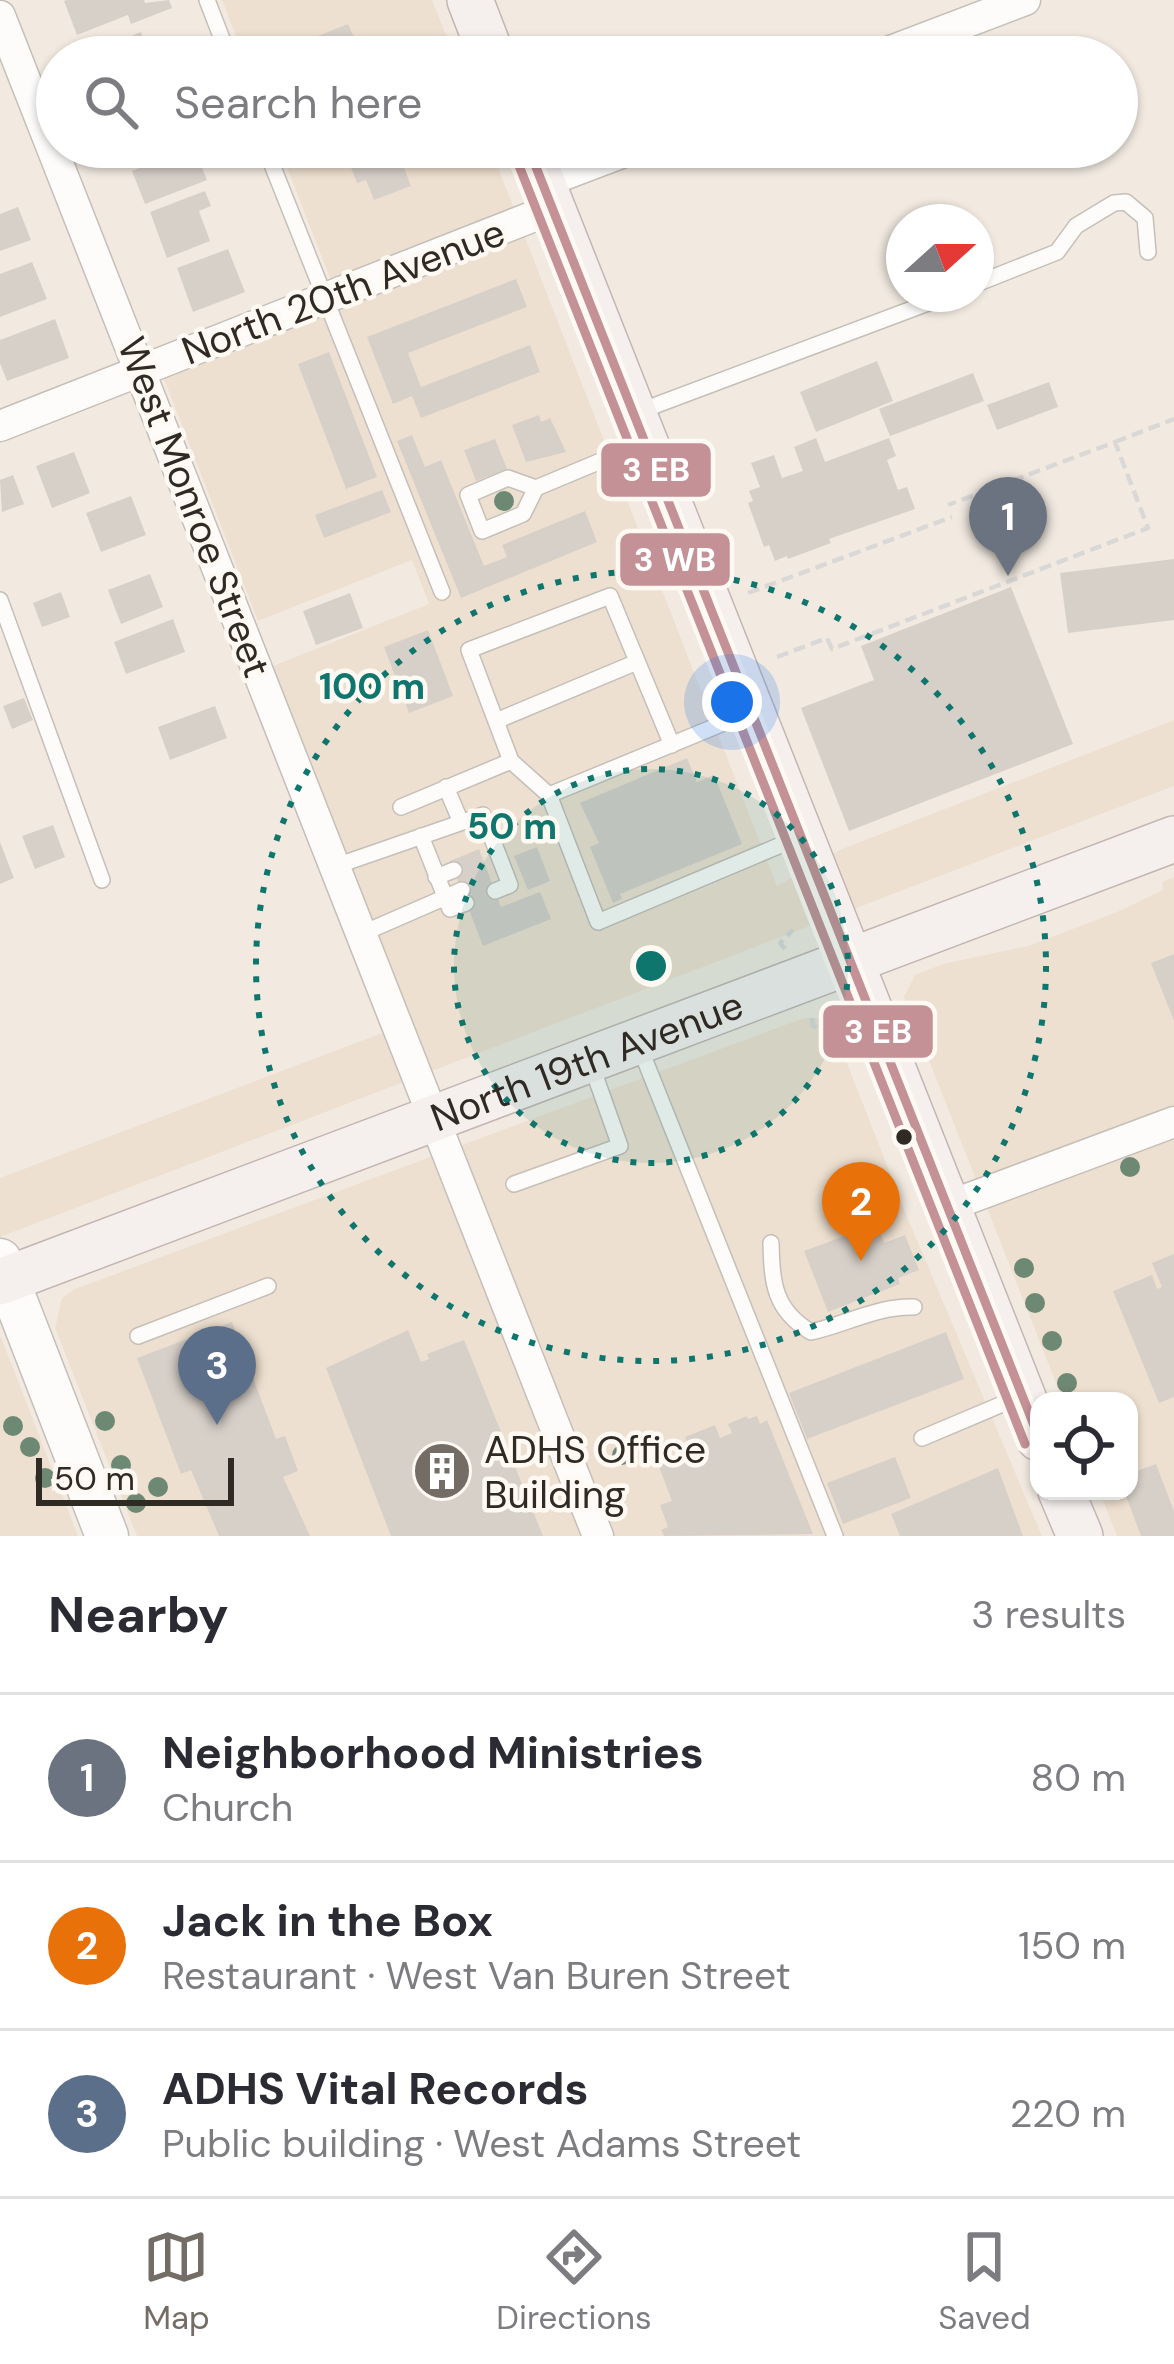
<!DOCTYPE html>
<meta charset="utf-8">
<style>
body{margin:0;font-family:"DM Sans",sans-serif;background:#f7f7f7;color:#2b2b33}
.controls{position:absolute;right:36px;bottom:36px;display:grid;overflow:hidden;border-radius:24px;box-shadow:0 3px 9px #0004}
.controls button{width:108px;height:108px;display:grid;place-items:center;padding:0;border:0;border-bottom:3px solid #e1e1e2;background:#fff;color:#2b2b33;font:60px sans-serif}
.compass{position:absolute;left:886px;top:204px;width:108px;height:108px;border-radius:50%;background:#fff;box-shadow:0 3px 9px #0004;rotate:69deg}
.scale{position:absolute;left:36px;bottom:30px;width:198px;box-sizing:border-box;padding-left:12px;border:6px solid #2f2a24;border-top:0;font-size:33px;line-height:42px;white-space:nowrap;color:#2f2a24;-webkit-text-stroke:9px #fff9f3;paint-order:stroke}
.you{position:absolute;left:732px;top:702px;width:42px;height:42px;margin:-30px;border:9px solid #fff;border-radius:50%;background:#1a73e8;box-shadow:0 0 0 18px #1a73e833}
.badge{display:grid;place-items:center;width:78px;height:78px;border-radius:50%;background:#736d66;color:#fff;font-size:39px;font-weight:700}
.pin{position:absolute;translate:-50% -99px;filter:drop-shadow(0 3px 6px #0008)}
.pin::after{content:'';position:absolute;top:63px;width:42px;height:36px;background:inherit;clip-path:polygon(0 0,100% 0,50% 100%)}
.list{margin:0;padding:0;list-style:none}
h2{display:flex;justify-content:space-between;align-items:center;height:156px;margin:0;padding:0 48px;font-size:51px}
h2 small{font-size:39px;font-weight:400;color:#7c7c81}
.list li{display:grid;grid-template-columns:78px 1fr auto;gap:36px;align-items:center;box-sizing:border-box;height:168px;padding:0 48px;border-top:3px solid #e1e1e2}
.list b{display:block;font-size:45px;white-space:nowrap}
.list p{margin:0;font-size:39px;white-space:nowrap;color:#7c7c81}
.list em{font-size:39px;font-style:normal;color:#7c7c81}
.icon{flex:none;width:66px;height:66px;fill:none;stroke:currentColor;stroke-width:2;stroke-linecap:round;stroke-linejoin:round}
.map{position:relative;flex:none;width:1174px;height:1536px;overflow:hidden}
.search{position:absolute;background:#fff;box-shadow:0 3px 9px #0004;left:36px;right:36px;top:36px;height:132px;display:flex;align-items:center;gap:30px;box-sizing:border-box;padding:0 42px;border-radius:66px;color:#7c7c81;font-size:45px}
.sheet{height:660px;background:#fff}
nav{display:flex;justify-content:space-around;align-items:center;box-sizing:border-box;height:168px;border-top:3px solid #e1e1e2;background:#fff;font-size:33px;color:#7c7c81}
nav a{display:grid;justify-items:center;gap:6px}
nav .on{color:#736d66}
.map>svg:first-child{display:block}
</style>
<div class="map">
<svg width="1174" height="1536" viewBox="0 0 1174 1536">
<rect width="100%" height="100%" fill="#f2eae1"/>
<!-- built -->
<path fill="#eee0d0" d="M222,0H432L455,57H244Z
M279,147H490L777,886L842,849L1174,720V786L0,1237V1178L382,1033L243,678L429,604L412,560L258,621L164,379L342,309Z
M1174,877V1536H1117L1099,1491H1129V1401H1063L904,997L915,975L943,964L1028,946L1117,912L1163,890L1162,882Z
M804,1018H817L835,1032L906,1214L1042,1536H137L55,1328L62,1298L75,1289Z
M0,1337H1L78,1536H0Z"/>
<!-- building -->
<path fill="#d7d0c9" d="M67,0H144L145,3L169,0L172,8L131,24L128,15L77,35L64,1Z
M348,24L357,44L317,57L310,39Z
M141,32L150,57H88L87,53Z
M354,147H396L411,186L374,200L366,180L357,183L347,157L356,154Z
M194,148L207,180L145,204L132,171Z
M205,191L211,206L199,211L210,241L167,258L150,212Z
M18,207L31,240L0,251V214Z
M228,249L245,292L193,312L177,268Z
M32,262L47,299L0,317V274Z
M516,279L527,307L408,353L421,387L530,345L540,372L421,418L412,396L393,404L367,337Z
M55,319L69,358L7,381L0,363V340Z
M329,352L377,477L346,489L298,364Z
M877,361L893,401L816,432L800,392Z
M973,373L984,401L890,436L879,409Z
M1049,382L1058,407L997,430L987,405Z
M539,415L541,422L550,418L566,452L526,462L512,425Z
M412,435L425,467L441,460L484,566L507,557L502,545L585,511L597,542L461,598L397,441Z
M816,438L825,462L889,438L896,456L887,460L898,490L907,487L915,509L829,539L831,543L788,559L787,556L775,561L769,545L764,547L748,503L753,501L749,491L760,487L751,463L774,455L782,478L803,471L794,447Z
M495,439L507,469L476,481L464,450Z
M74,452L90,493L52,508L36,466Z
M13,475L24,504L2,512L0,480Z
M382,490L391,512L324,538L315,515Z
M131,496L146,535L101,552L86,513Z
M1174,559V620L1068,633L1060,573Z
M150,574L163,607L121,624L108,590Z
M1011,587L1073,744L849,831L801,708L874,680L861,646Z
M61,592L70,617L42,627L33,603Z
M350,593L363,628L316,645L303,611Z
M173,619L185,652L126,674L114,642Z
M428,630L453,696L409,713L384,647Z
M24,698L33,720L12,729L3,706Z
M215,706L227,738L170,760L158,727Z
M687,758L697,782L714,775L742,844L620,894L622,899L613,903L590,847L599,843L580,803Z
M53,825L65,857L35,869L22,836Z
M0,842L14,878L0,884Z
M537,847L550,881L528,890L514,856Z
M479,849L501,907L540,892L551,919L483,946L450,861Z
M1174,954V1021L1151,963Z
M877,1224L884,1243L905,1235L919,1270L898,1278L900,1284L828,1312L804,1251Z
M1174,1254V1397L1159,1403L1113,1291L1152,1275L1157,1289L1162,1287L1152,1263Z
M232,1322L276,1439L285,1436L298,1471L283,1477L310,1536H219L191,1470L181,1474L137,1358Z
M408,1330L421,1362L429,1359L427,1354L464,1340L543,1536H391L326,1368Z
M946,1332L964,1379L807,1439L789,1393Z
M747,1416L748,1419L757,1416L760,1424L767,1420L813,1534L664,1536L661,1530L668,1527L660,1505L672,1501L658,1464L691,1451L685,1437L715,1425L720,1438L732,1433L728,1424Z
M895,1457L911,1498L843,1524L827,1483Z
M1156,1464L1174,1511V1536H1141L1124,1491H1129V1474Z
M998,1468L1023,1536H900L891,1514Z"/>
<g fill="none" stroke-linecap="round" stroke-linejoin="round">
<!-- lane casing -->
<g stroke="#c5bfb8" stroke-width="18">
<path id="lane" d="M207,0L229,57
M265,147L442,592
M976,284L1057,252L1076,226L1114,203L1126,202L1145,218L1148,252
M635,413L952,294
M536,488L508,478L468,495L482,531L523,514L536,488L639,445
M0,600L102,880
M748,713L549,795L598,922L795,839
M496,721L637,662
M446,787L460,820
M549,795L511,761L469,650L610,596L672,745
M401,807L511,761
M421,836L450,909L466,903
M336,866L483,815L510,885L495,891
M436,877L454,870
M361,934L462,890
M640,1048L835,1536
M514,1184L620,1146L591,1064
M771,1243C772,1283 774,1310 811,1332C847,1324 877,1306 914,1307
M138,1336L268,1286
M922,1438L1019,1397"/>
</g>
<!-- street casing -->
<g stroke="#c5bfb8" stroke-width="33">
<path id="street" d="M0,16L598,1536
M875,57L1025,0
M542,183L637,147
M0,426L552,209
M946,1207L1174,1122"/>
</g>
<!-- secondary casing -->
<g stroke="#c5bfb8" stroke-width="45">
<path id="secondary" d="M0,1260L107,1536"/>
</g>
<!-- primary casing -->
<g stroke="#c3b6b2" stroke-width="48">
<g id="primary">
<path d="M470,0L492,57"/>
<path d="M528,147L1039,1438"/>
<path id="s1" d="M0,1282L1174,839"/>
<path d="M1061,1491L1080,1536"/>
</g>
</g>
<!-- path -->
<path stroke="#dad8d6" stroke-width="4.5" stroke-dasharray="12 6" stroke-linecap="butt" d="M1115,442L1174,419
M748,593L952,517
M777,657L827,638L832,649L1148,528L1115,442L948,505
M785,949L780,943L793,930
M812,1018L813,1026L827,1033L832,1029"/>
<!-- lane -->
<use href="#lane" stroke="#fdfcfa" stroke-width="15"/>
<!-- street -->
<use href="#street" stroke="#fdfcfa" stroke-width="30"/>
<!-- secondary -->
<use href="#secondary" stroke="#fdfcfa" stroke-width="42"/>
<!-- primary -->
<use href="#primary" stroke="#f5efee" stroke-width="45"/>
<!-- bus-1 casing -->
<g stroke="#fff9f3" stroke-width="18">
<path id="bus-1" d="M528,147L1039,1438"/>
</g>
<!-- bus-2 casing -->
<g stroke="#fff9f3" stroke-width="18">
<path id="bus-2" d="M514,153L1025,1444"/>
</g>
<!-- bus-1 -->
<use href="#bus-1" stroke="#c39196" stroke-width="9"/>
<!-- bus-2 -->
<use href="#bus-2" stroke="#c39196" stroke-width="9"/>
</g>
<!-- trees -->
<g fill="#6d8873">
<circle cx="504" cy="501" r="10"/>
<circle cx="1130" cy="1167" r="10"/>
<circle cx="1024" cy="1268" r="10"/>
<circle cx="1035" cy="1303" r="10"/>
<circle cx="1052" cy="1341" r="10"/>
<circle cx="1067" cy="1383" r="10"/>
<circle cx="105" cy="1421" r="10"/>
<circle cx="13" cy="1426" r="10"/>
<circle cx="30" cy="1447" r="10"/>
<circle cx="622" cy="1455" r="10"/>
<circle cx="121" cy="1465" r="10"/>
<circle cx="45" cy="1478" r="10"/>
<circle cx="158" cy="1487" r="10"/>
<circle cx="136" cy="1503" r="10"/>
</g>
<!-- distance rings -->
<circle cx="651" cy="966" r="197" fill="#0f766e" fill-opacity=".12"/>
<g fill="none" stroke="#0f766e" stroke-width="6" stroke-dasharray="6 12">
<circle cx="651" cy="966" r="197"/>
<circle cx="651" cy="966" r="395"/>
</g>
<!-- icons -->
<defs>
<g id="building-disc" transform="scale(3)"><circle r="9.5" fill="#736d66" stroke="#fff9f3"/><path d="M-4-6H4V6H1V3H-1V6H-4ZM-2.5-4.3h1.7v1.8h-1.7ZM.8-4.3h1.7v1.8H.8ZM-2.5-1h1.7V.8h-1.7ZM.8-1h1.7V.8H.8Z" fill="#fff"/></g>
</defs>
<g fill-rule="evenodd">
<use href="#building-disc" x="442" y="1471"/>
</g>
<!-- markers -->
<circle fill="#2f2a24" stroke="#fff9f3" stroke-width="4.5" cx="904" cy="1137" r="10"/>
<g text-anchor="middle" stroke-width="9" stroke-linejoin="round" paint-order="stroke">
<!-- street labels -->
<g font-size="39" fill="#2f2a24" stroke="#fff9f3">
<text transform="translate(343 291) rotate(-21)" y="14">North 20th Avenue</text>
<text transform="translate(195 507) rotate(69)" y="14">West Monroe Street</text>
<text dy="14" stroke="none"><textPath href="#s1" startOffset="627">North 19th Avenue</textPath></text>
</g>
<!-- poi labels -->
<g font-size="39" fill="#2f2a24" stroke="#fff9f3" text-anchor="start">
<text x="484" y="1463">ADHS Office<tspan x="484" dy="45">Building</tspan></text>
</g>
</g>
<circle cx="651" cy="966" r="18" fill="#0f766e" stroke="#fff9f3" stroke-width="6"/>
<g font-size="36" text-anchor="middle" font-weight="bold" fill="#0f766e" stroke="#fff9f3" stroke-width="9" stroke-linejoin="round" paint-order="stroke">
<text x="372" y="699">100 m</text>
<text x="512" y="839">50 m</text>
</g>
<g stroke="#fff9f3" stroke-width="4.5">
<rect x="599" y="441" width="114" height="58" rx="12" fill="#c39196"/>
<rect x="618" y="531" width="114" height="57" rx="12" fill="#c39196"/>
<rect x="821" y="1003" width="114" height="57" rx="12" fill="#c39196"/>
</g>
<g font-size="33" text-anchor="middle" font-weight="bold" fill="#fff">
<text x="656" y="481">3 EB</text>
<text x="675" y="571">3 WB</text>
<text x="878" y="1043">3 EB</text>
</g>
</svg>
<div class="controls">
<button><svg class="icon" aria-label="locate" viewBox="0 0 24 24"><circle cx="12" cy="12" r="6"/><path d="M12 2v4M12 18v4M2 12h4M18 12h4"/></svg></button>
</div>
<svg class="compass" viewBox="-18 -18 36 36"><path d="M0-13l5 13h-10z" fill="#e53935"/><path d="M0 13l5-13h-10z" fill="#7c7c81"/></svg>
<div class="scale">50 m</div>
<div class="you"></div>
<div class="pin badge" style="left:1008px;top:576px;background:#6b7280">1</div>
<div class="pin badge" style="left:861px;top:1261px;background:#e8710a">2</div>
<div class="pin badge" style="left:217px;top:1425px;background:#5c6f8a">3</div>
<div class="search"><svg class="icon" aria-label="search" viewBox="0 0 24 24"><circle cx="10" cy="10" r="6"/><path d="M15 15l6 6"/></svg>Search here</div>
</div>
<section class="sheet">
<h2>Nearby<small>3 results</small></h2>
<ul class="list">
<li><span class="badge" style="background:#6b7280">1</span><div><b>Neighborhood Ministries</b><p>Church</p></div><em>80 m</em></li>
<li><span class="badge" style="background:#e8710a">2</span><div><b>Jack in the Box</b><p>Restaurant · West Van Buren Street</p></div><em>150 m</em></li>
<li><span class="badge" style="background:#5c6f8a">3</span><div><b>ADHS Vital Records</b><p>Public building · West Adams Street</p></div><em>220 m</em></li>
</ul>
</section>
<nav>
<a class="on"><svg class="icon" aria-label="map" viewBox="0 0 24 24"><path d="M3 6l6-2 6 2 6-2v14l-6 2-6-2-6 2zM9 4v14M15 6v14"/></svg>Map</a>
<a><svg class="icon" aria-label="directions" viewBox="0 0 24 24"><path d="M12 3l9 9-9 9-9-9zM9 14v-3h6M13 9l2 2-2 2"/></svg>Directions</a>
<a><svg class="icon" aria-label="saved" viewBox="0 0 24 24"><path d="M7 4h10v16l-5-4-5 4z"/></svg>Saved</a>
</nav>
